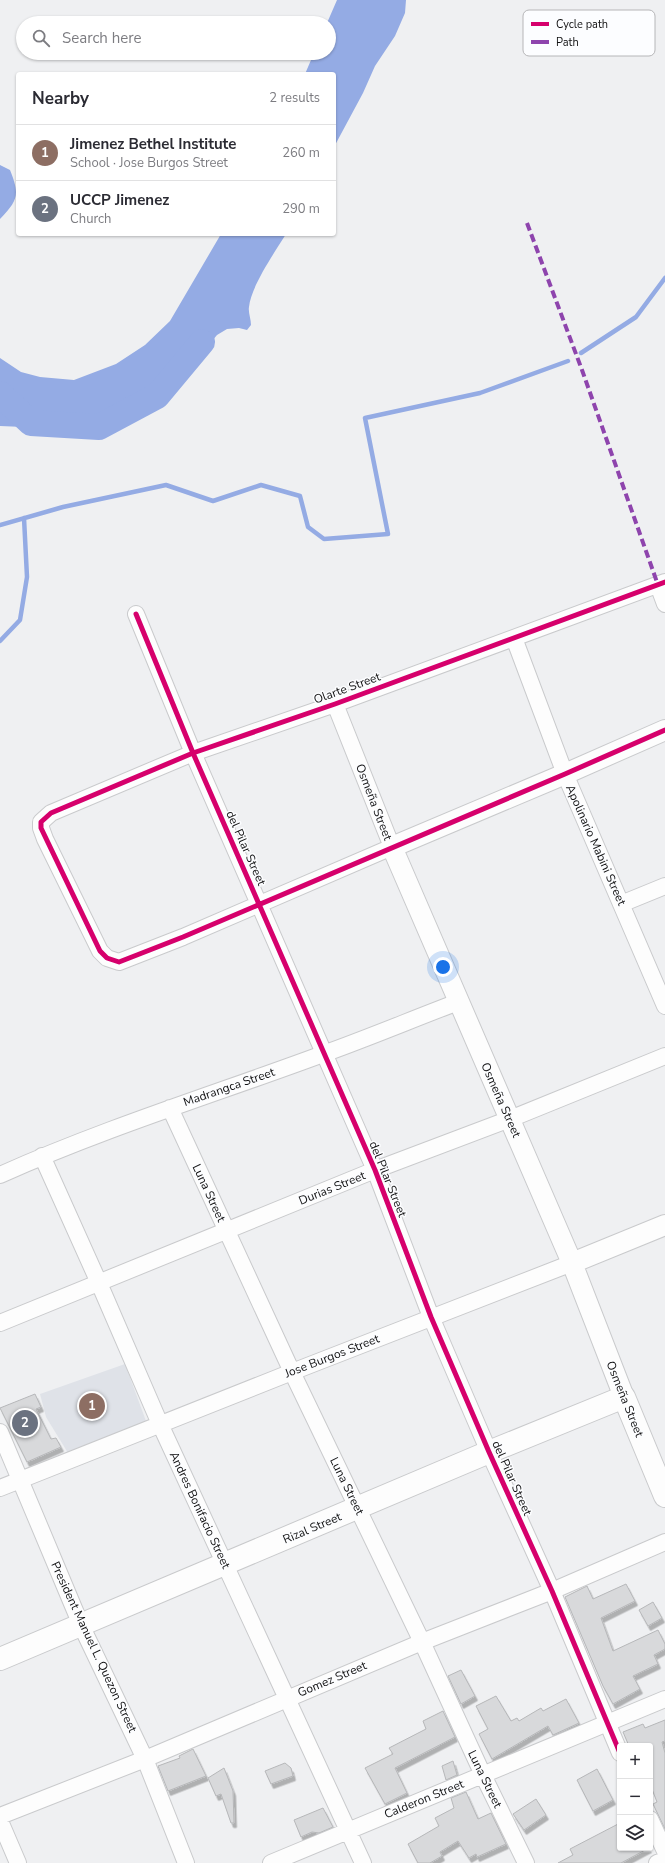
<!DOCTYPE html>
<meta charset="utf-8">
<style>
body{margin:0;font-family:"Nunito Sans",sans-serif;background:#f2f2f3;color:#2b2b33}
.controls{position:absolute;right:12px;bottom:12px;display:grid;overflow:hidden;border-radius:4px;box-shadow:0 1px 3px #0004}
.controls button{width:36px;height:36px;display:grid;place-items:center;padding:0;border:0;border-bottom:1px solid #e1e1e2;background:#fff;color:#2b2b33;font:20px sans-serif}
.you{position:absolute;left:443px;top:967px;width:14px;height:14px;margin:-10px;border:3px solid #fff;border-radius:50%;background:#1a73e8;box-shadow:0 0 0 6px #1a73e833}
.badge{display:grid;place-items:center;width:26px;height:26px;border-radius:50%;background:#0f766e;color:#fff;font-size:13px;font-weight:700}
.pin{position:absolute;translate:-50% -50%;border:2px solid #fff;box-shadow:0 1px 4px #0006}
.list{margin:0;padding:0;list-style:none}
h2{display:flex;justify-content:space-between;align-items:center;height:52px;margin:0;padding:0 16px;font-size:17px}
h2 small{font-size:13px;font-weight:400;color:#7c7c81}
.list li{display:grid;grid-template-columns:26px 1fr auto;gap:12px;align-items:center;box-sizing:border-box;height:56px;padding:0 16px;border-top:1px solid #e1e1e2}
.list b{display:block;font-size:15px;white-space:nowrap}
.list p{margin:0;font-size:13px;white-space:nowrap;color:#7c7c81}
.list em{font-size:13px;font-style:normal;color:#7c7c81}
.icon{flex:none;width:22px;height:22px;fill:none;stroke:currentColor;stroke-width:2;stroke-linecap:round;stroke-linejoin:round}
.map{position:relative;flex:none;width:665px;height:1863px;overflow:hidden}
.search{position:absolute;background:#fff;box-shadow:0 1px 3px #0004;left:16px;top:16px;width:320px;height:44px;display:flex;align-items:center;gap:10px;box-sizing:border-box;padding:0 14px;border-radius:22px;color:#7c7c81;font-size:15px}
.panel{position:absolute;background:#fff;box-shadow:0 1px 3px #0004;left:16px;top:72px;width:320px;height:164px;border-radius:4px}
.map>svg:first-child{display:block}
</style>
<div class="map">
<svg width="665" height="1863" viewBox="0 0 665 1863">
<defs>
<filter id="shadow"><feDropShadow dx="2.5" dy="4.5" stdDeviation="0" flood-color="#0004"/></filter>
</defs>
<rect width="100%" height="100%" fill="#eff0f2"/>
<!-- built -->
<path fill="#dfe2e8" d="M125,1364L146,1421L68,1453L46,1417L40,1394Z"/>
<!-- water -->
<path fill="#94abe4" d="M337,0H406L405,13L395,36L375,66L363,93L334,147V74H305L314,53H329V23H327Z
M0,165L10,170C20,195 18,200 0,219Z
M221,234H286C275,252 251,286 249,307C248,312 251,319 251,325L247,330L239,328L227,329L217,335L202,353L189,365L165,375L156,392L151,395L132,400L128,406L97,419L24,427L0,426V358L21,372L40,377L74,380L116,364L145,345L170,321Z"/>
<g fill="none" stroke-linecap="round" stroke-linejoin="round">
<!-- stream -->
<path stroke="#94abe4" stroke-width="4.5" d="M581,353L636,317L665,278
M0,525L63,507L166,485L213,501L261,485L300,496L308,527L324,539L388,534L365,418L480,393L568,361
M0,641L20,620L27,577L24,518"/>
<!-- river -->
<path stroke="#94abe4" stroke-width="26" d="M0,394L31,423L99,427L157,396L202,342"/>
</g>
<!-- building -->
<path fill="#d8d9db" stroke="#b6b7b9" filter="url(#shadow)" d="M35,1394L41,1407L36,1409L51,1439L56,1438L61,1447L27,1462L0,1408Z
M626,1584L635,1601L601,1618L613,1651L658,1630L665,1644V1649L654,1655L658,1664L633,1676L640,1689L613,1704L603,1686L565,1597L587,1586L593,1599Z
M653,1602L662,1618L648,1626L639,1610Z
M461,1670L475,1696L461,1704L448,1676Z
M496,1696L511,1721L517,1718L519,1721L541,1708L543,1711L566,1699L579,1723L553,1735L548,1726L492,1759L479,1734L488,1729L476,1706Z
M443,1711L455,1737L395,1768L407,1793L385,1804L365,1768L393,1754L389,1748L426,1729L423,1721Z
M665,1720V1741L662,1742L665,1753V1829L653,1804L657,1802L650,1784V1746H629L623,1732L643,1724L645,1728Z
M193,1749L206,1776L168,1791L158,1766L180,1758L179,1756Z
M453,1761L457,1775L446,1780L442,1766Z
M285,1763L291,1768L293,1776L271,1784L265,1771Z
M224,1768L233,1791L234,1823H231L221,1794L216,1796L208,1778Z
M597,1769L613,1800L593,1811L577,1780Z
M466,1792L478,1819L491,1813L506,1844L477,1857L476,1854L469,1858L458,1841L440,1852L442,1856L430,1863H418L408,1844L439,1826L435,1818L454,1808L451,1798Z
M536,1799L546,1815L524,1830L513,1814Z
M323,1808L333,1827L319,1833L312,1832L301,1837L294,1820Z
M620,1823V1848H649L621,1863H558L573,1855L570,1849Z"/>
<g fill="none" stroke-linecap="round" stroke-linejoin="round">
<!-- minor casing -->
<g stroke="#c9cacc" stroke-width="18">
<path id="minor" d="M658,585L665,604
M136,614L193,753L375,1170L431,1317L489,1452L552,1591L620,1753
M514,638L565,774L665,1006
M335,704L392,847L183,937L119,962L107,958L100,951L45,839L41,828V822L51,813L193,753L335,704L665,582
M621,904L665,886
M170,1108L292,1372L422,1642L483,1775L526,1863
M42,1156L99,1283L160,1424L363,1863
M0,1175C105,1128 215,1094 323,1054C368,1038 413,1019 458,1002
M0,1323L375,1170L510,1119L665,1056
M0,1432L81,1625L145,1759L186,1863
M0,1488L292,1372L572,1263
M0,1816L145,1759L422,1642L552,1591L665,1542
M650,1819L665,1851
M0,1821L18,1863
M271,1863L665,1699
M657,1863L665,1860"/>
</g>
<!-- tertiary casing -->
<g stroke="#c9cacc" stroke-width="22">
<path id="tertiary" d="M572,1263L665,1225
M624,1397L572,1263L392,847L565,774L665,730"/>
</g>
<!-- secondary casing -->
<g stroke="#c9cacc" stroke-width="24">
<path id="secondary" d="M0,1659L489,1452L624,1397L665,1496"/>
</g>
<!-- minor -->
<use href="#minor" stroke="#fdfdfd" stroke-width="16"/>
<!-- tertiary -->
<use href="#tertiary" stroke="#fdfdfd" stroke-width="20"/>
<!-- secondary -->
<use href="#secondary" stroke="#fdfdfd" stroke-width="22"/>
<!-- quiet -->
<path stroke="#8e44ad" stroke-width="4" stroke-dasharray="8 4" stroke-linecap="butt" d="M527,223L582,370L658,585"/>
<!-- cycleway casing -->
<g stroke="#fcfdff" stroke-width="8">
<path id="cycleway" d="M665,582L335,704L193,753L51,813L41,822V828L100,951L107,958L119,962L183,937L565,774L665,730
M136,614L193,753L375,1170L431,1317L489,1452L552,1591L620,1753"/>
</g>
<!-- cycleway -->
<use href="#cycleway" stroke="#d6006c" stroke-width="5"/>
</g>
<g text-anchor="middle" stroke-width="3" stroke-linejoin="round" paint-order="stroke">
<!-- street labels -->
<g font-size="12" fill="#121213" stroke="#fcfdff">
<text transform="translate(347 688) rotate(-20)" y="4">Olarte Street</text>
<text transform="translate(374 802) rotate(69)" y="4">Osmeña Street</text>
<text transform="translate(596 845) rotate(66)" y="4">Apolinario Mabini Street</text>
<text transform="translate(246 848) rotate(66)" y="4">del Pilar Street</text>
<text transform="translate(229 1087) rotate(-19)" y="4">Madrangca Street</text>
<text transform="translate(501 1100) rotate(66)" y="4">Osmeña Street</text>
<text transform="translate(388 1179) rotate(68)" y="4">del Pilar Street</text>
<text transform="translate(332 1188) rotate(-22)" y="4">Durias Street</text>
<text transform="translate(209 1193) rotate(65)" y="4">Luna Street</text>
<text transform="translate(332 1356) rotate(-21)" y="4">Jose Burgos Street</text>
<text transform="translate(625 1399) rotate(68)" y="4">Osmeña Street</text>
<text transform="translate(512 1478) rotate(66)" y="4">del Pilar Street</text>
<text transform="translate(347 1486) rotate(64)" y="4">Luna Street</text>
<text transform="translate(200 1510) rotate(65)" y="4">Andres Bonifacio Street</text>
<text transform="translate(312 1528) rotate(-23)" y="4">Rizal Street</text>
<text transform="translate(94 1647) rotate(65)" y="4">President Manuel L. Quezon Street</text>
<text transform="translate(332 1679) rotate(-23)" y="4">Gomez Street</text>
<text transform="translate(485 1779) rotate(64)" y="4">Luna Street</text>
<text transform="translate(424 1799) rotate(-22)" y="4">Calderon Street</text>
</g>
</g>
<!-- legend -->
<rect x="523" y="10" width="132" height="46" rx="6" fill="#fcfdff" stroke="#b6b6b8" stroke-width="1"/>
<rect x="531" y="22" width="18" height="4" fill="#d6006c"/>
<rect x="531" y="40" width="18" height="4" fill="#8e44ad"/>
<g font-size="11" fill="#121213">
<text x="556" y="28">Cycle path</text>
<text x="556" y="46">Path</text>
</g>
</svg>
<div class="controls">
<button>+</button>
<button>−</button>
<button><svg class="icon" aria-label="layers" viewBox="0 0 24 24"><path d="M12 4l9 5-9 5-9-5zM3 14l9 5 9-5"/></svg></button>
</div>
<div class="you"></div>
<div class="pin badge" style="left:92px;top:1406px;background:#8d6e63">1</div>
<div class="pin badge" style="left:25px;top:1423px;background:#6b7280">2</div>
<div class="search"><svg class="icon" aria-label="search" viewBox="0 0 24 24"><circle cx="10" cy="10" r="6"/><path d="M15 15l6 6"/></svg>Search here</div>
<section class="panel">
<h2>Nearby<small>2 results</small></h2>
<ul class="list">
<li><span class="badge" style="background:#8d6e63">1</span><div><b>Jimenez Bethel Institute</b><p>School · Jose Burgos Street</p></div><em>260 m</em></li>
<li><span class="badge" style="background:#6b7280">2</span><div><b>UCCP Jimenez</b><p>Church</p></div><em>290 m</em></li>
</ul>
</section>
</div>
